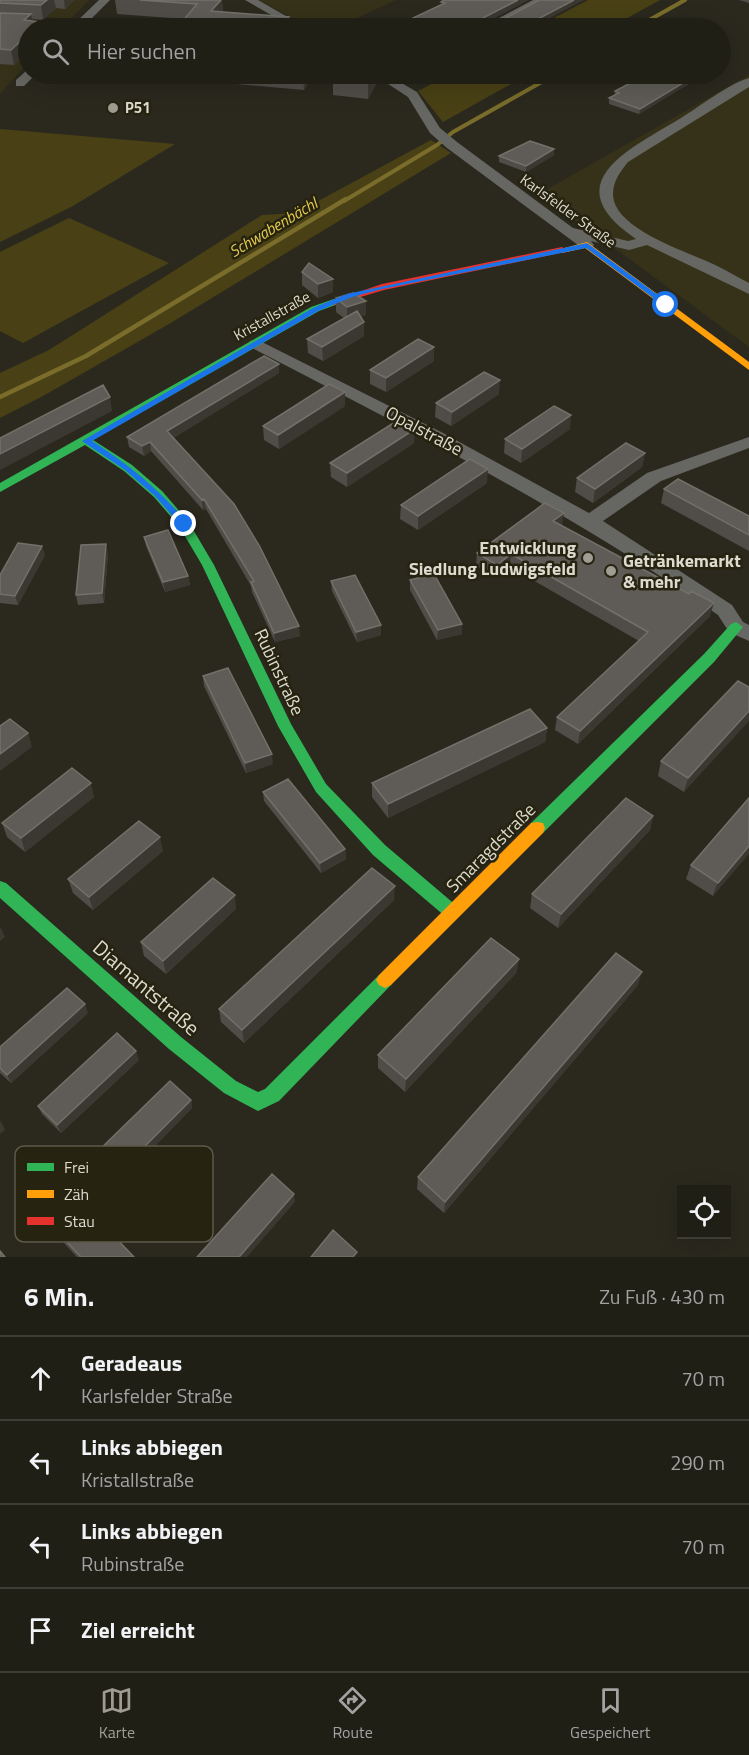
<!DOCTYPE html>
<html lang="de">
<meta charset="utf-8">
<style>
body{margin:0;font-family:"Titillium Web",sans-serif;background:#2d2c23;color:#f1f3f6}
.controls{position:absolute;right:18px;bottom:18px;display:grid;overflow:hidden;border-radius:0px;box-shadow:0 6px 24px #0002}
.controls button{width:54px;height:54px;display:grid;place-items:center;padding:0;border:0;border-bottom:2px solid #3d3d35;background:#201f16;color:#f1f3f6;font:30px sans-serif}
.stop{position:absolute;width:18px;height:18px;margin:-14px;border:4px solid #1a73e8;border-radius:50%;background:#fff}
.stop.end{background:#1a73e8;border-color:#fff;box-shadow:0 2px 6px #0008}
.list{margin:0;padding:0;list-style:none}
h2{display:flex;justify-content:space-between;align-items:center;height:78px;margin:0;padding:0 24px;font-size:26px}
h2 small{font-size:20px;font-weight:400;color:#a2a2a1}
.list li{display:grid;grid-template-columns:39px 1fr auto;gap:18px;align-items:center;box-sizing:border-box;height:84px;padding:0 24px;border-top:2px solid #3d3d35}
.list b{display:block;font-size:22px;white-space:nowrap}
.list p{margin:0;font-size:20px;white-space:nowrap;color:#a2a2a1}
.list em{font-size:20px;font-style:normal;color:#a2a2a1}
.icon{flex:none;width:33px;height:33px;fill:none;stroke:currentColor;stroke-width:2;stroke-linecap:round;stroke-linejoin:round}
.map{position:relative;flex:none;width:749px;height:1257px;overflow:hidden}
.search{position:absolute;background:#201f16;box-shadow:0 6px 24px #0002;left:18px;right:18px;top:18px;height:66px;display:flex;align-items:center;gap:15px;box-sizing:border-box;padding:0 21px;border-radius:33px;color:#a2a2a1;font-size:22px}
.sheet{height:414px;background:#201f16}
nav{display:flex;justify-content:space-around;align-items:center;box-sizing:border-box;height:84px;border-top:2px solid #3d3d35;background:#201f16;font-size:16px;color:#a2a2a1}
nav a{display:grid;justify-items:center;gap:3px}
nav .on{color:#9f9d91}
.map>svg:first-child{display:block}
</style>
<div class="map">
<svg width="749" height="1257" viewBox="0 0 749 1257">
<rect width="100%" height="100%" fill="#2b291e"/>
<!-- built -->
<path fill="#363219" d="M0,0H89L71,19L0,14Z
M259,0H396L335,28H311Z
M0,31L28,33V63L0,94Z
M749,75V347L601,238L537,195Z"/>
<!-- green -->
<path fill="#494115" d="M588,0H660L609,28H535Z
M451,74H529L443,122L418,91Z
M0,129L175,144L73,206L0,242Z
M431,140L451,153L169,324L43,396L0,418V373L49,350L262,215L296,213Z
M69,218L169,263L23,343L0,331V252Z"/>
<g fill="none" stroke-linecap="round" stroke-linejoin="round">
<!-- stream-far1 -->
<path stroke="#7a6d2b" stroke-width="4" d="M635,28L685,0
M344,201L437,145L453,132L556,74"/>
<!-- stream -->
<path stroke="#7a6d2b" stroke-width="4.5" d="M0,397L86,356L346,199"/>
<!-- street -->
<path fill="#666662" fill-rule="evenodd" d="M99,0H110L82,28L0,25V19L74,24Z
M245,0H258L307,28H294Z
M533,0H546L494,28H480Z
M26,71L36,74L24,86H16V80Z
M373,74H386L417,92L440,128L457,142L573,228L628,241L636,239C553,183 630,149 681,118C699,107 730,83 749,78V87L628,162C620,172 613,181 613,195C614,227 679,249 704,260C719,266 734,275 749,283V294L647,245L629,250L591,241L594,245L592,248H582L447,148L430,133L408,97Z
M256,339L443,433L589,513L647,473L749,437V448L661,481L603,521L732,605L743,622L749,625V641L729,632L718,615C570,512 411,430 250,347L248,344L250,341Z"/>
<!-- fast -->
<path fill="#30b455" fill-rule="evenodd" d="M334,299L338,300V304L319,311L93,440L132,465L162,491L188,521L214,565L291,724L326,784L385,845L458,907L460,912L458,917L452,919L446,917L373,855L316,792L278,726L202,565L179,526L154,497L124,471L85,445L0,492V483L311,307Z
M736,622L743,627L714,662L543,833L537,834L531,833L529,828L531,823L704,654L731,624Z
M0,881L6,883L181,1037L236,1081L258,1092L265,1089L379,975L385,972L391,975L394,980L391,985L279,1101L258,1111L224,1093L169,1049L0,898Z"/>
<!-- slow -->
<path fill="#ff9f0a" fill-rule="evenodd" d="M587,242L749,362V370L585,248L562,253L557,250Z
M537,822L543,823L545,828L543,833L391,985L385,988L379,985L376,980L379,975L531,823Z"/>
<!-- jam -->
<path fill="#e5322d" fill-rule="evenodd" d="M562,247L567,250L565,252L384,290L334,305L329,302L382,284Z"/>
</g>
<!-- wall -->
<path fill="#504d49" d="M0,0H74L65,9L56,8L43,20L32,19L33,21L28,28V51L14,65L0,64Z
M115,0H222L223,12L289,17V28H177L185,19L117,14Z
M739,0H749V3Z
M73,74H313L304,90L160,77L158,80Z
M333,74H376V84L368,99L333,95Z
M427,74H449L442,78Z
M648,74H709L695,80L639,114L609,104V98L614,96L615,91Z
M554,149V155L526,172L499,162V156Z
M302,272L333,279V292L318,298L302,285Z
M336,298L366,315L360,317L364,322V336L323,361L308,353L307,339L344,318L336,312Z
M434,361L386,392L370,384V370Z
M279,364V373L173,438L300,636L275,642L252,592L251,586L206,509L203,510L151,451L144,456L129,447L127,437Z
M345,392V406L279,449L264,440L263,426Z
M499,394L451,426L435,417L436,403Z
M570,429L521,463L504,453L505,439Z
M414,443L347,487L331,477L330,463Z
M645,453L642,467L593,503L575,492L577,478Z
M487,483L418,530L400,519L401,505Z
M664,489L749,516V551L661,503Z
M562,526L710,616L578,744L555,730L557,717L639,641L510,567L495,577L476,566L477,553Z
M144,537L188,576L190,585L165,592L146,546Z
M108,554L104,603L78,605L76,595Z
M45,555L18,605L0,603V575Z
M410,580L462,634L437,640L410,590Z
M331,581L381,625V635L357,642L332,591Z
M203,676L273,764L246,773L204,686Z
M738,681L684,792L658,776L661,761Z
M547,728L545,742L388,818L372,797V783Z
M263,792L345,849L346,859L321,873L264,801Z
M94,797L25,852L7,837L2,823Z
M749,798L713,896L686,879L691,865Z
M653,816L650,830L558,928L530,908L532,894Z
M163,851L93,910L73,893L68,879Z
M394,900L244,1043L221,1022L219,1009Z
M236,909L166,974L144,956L141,942Z
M517,972L405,1092L378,1068V1055Z
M638,985L444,1213L417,1189L418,1177Z
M88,1013L11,1083L0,1073V1047Z
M139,1060L61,1133L42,1114L38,1106Z
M191,1100L192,1108L115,1187L94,1166L91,1158Z
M37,1210L134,1257H77L41,1218Z"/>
<!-- shaded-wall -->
<path fill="#3b3832" d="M47,0H54L56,8L43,20L41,5Z
M64,0H74L65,9Z
M221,0H222L223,15L211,11Z
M518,0H529L479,26V20Z
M574,0H584L531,28H521Z
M31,14L34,28L24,20Z
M289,17V28H281Z
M41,22L42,28H34Z
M28,34V51L14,65L11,50Z
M725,61L723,67L720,68V63Z
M157,74H160V77L158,80Z
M303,74H313L304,90Z
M370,74H376V84L368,99V77Z
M442,74H449L442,78Z
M698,74H709L695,80L639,114L640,109Z
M554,149V155L526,172V166Z
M333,279V292L318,298V284Z
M366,301V315L347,321V307Z
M364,322V336L323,361L322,347Z
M434,347V361L386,392V378Z
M279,364V373L169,441L167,431Z
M500,380L499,394L451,426L452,412Z
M345,392V406L279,449L278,435Z
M110,397L112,411L0,470V454Z
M571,415L570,429L521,463L522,449Z
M415,429L414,443L347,487V473Z
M150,442L151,451L144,456L142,446Z
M645,453L642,467L593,503L595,489Z
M488,469L487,483L418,530V516Z
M204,499L206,509L203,510L202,500Z
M564,513L562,526L553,521Z
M106,544L108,554L104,603L102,593Z
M42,546L45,555L18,605L15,596Z
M511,554L510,567L495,577L497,565Z
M188,576L190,585L165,592L163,582Z
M714,603L710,616L578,744L580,731Z
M462,624V634L437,640L438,630Z
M381,625V635L357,642L356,632Z
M299,626L300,636L275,642L274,633Z
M749,711V721L684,792L688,778Z
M547,728L545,742L388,818V804Z
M28,733L32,747L0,771V754Z
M272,754L273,764L246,773L245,763Z
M91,783L94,797L25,852L21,838Z
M653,816L650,830L558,928L561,914Z
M160,837L163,851L93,910L89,897Z
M749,846V854L713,896L718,883Z
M345,849L346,859L321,873L320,863Z
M395,886L394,900L244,1043L242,1030Z
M235,895L236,909L166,974L163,961Z
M1,928L5,937L0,941V929Z
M519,959L517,972L405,1092L406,1079Z
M642,972L638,985L444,1213L445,1202Z
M85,1004L88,1013L11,1083L7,1075Z
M136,1051L139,1060L61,1133L57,1125Z
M191,1100L192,1108L115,1187L112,1179Z
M1,1121L5,1130L0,1134V1122Z
M294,1194L295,1202L247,1257H239Z"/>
<!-- building -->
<path fill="#5f5c57" stroke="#73706a" stroke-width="1.5" d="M0,0H47L41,5L0,3Z
M140,0H221L211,11L289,17L281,28H177L197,4Z
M444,0H518L479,20V23L495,24L539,0H574L521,28H392L445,3L441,2Z
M0,13L31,14L24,20L41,22L34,28H28V34L11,50L0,49Z
M333,74H370L368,77Z
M648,74H698L640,109L609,98L619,93L615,91Z
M530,141L554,149L526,166L499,156Z
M309,263L333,279L318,284L302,272Z
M353,293L366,301L347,307L336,298Z
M357,311L364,322L322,347L307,339Z
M418,339L434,347L386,378L370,370Z
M264,356L279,364L167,431L234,504L260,547L299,626L274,633L251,582L254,581L204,499L202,500L150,442L142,446L127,437Z
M484,372L500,380L452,412L436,403Z
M329,384L345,392L278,435L263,426Z
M103,385L110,397L0,454V438Z
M554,406L571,415L522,449L505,439Z
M398,420L415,429L347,473L330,463Z
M626,443L645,453L595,489L577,478Z
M470,459L488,469L418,516L401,505Z
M678,479L749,516V535L664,489Z
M545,503L564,513L553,521L689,594L691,591L714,603L580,731L557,717L648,632L511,554L497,565L477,553Z
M168,530L188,576L163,582L144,537Z
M18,543L42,546L15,596L0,594V575Z
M106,544L102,593L76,595L81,545Z
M434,574L462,624L438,630L410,580Z
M355,575L381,625L356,632L331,581Z
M228,668L272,754L245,763L203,676Z
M738,681L749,687V711L688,778L661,761Z
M530,709L547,728L388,804L372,783Z
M10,719L28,733L0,754V726Z
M72,768L91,783L21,838L2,823Z
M288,779L345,849L320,863L263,792Z
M626,798L653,816L561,914L532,894Z
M749,798V846L718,883L691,865Z
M139,821L160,837L89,897L68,879Z
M372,868L395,886L242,1030L219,1009Z
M213,878L235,895L163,961L141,942Z
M491,938L519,959L406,1079L378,1055Z
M616,953L642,972L445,1202L418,1177Z
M67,988L85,1004L7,1075L0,1068V1047Z
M117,1033L136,1051L57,1125L38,1106Z
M170,1081L191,1100L112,1179L91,1158Z
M272,1174L294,1194L239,1257H197Z
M64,1184L134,1257H81L37,1210Z
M333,1230L357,1252L353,1257H311Z
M0,1251L5,1257H0Z"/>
<!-- route -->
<path fill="#1a73e8" d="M587,243L669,303V306H664L586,248L382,289L352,297L318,311L92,441C131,466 157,488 187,522V526H181L155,496L125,470L82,441L313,308L347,294Z"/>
<!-- markers -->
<g fill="#9f9d91" stroke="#262310" stroke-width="2">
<circle cx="113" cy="108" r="6"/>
<circle cx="588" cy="558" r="6"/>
<circle cx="611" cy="571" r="6"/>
</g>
<g text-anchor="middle" stroke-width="5" stroke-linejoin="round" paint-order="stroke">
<!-- far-poi labels -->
<g font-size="15" font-weight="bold" fill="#dddbcf" stroke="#262310" text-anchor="start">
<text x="125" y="113">P51</text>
</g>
<!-- far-street labels -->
<g font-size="15" fill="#dddbcf" stroke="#262310">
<text transform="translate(568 211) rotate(36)" y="5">Karlsfelder Straße</text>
<text transform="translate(272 316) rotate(-29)" y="5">Kristallstraße</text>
</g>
<!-- far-water labels -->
<g font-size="16" font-style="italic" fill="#e5cc4c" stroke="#262310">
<text transform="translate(273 227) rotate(-31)" y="6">Schwabenbächl</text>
</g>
<!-- street labels -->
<g font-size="18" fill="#dddbcf" stroke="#262310">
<text transform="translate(424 431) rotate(28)" y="6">Opalstraße</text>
<text transform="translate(279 672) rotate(65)" y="6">Rubinstraße</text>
<text transform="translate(491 848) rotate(-45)" y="6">Smaragdstraße</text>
</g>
<!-- poi labels -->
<g font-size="18" font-weight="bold" fill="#dddbcf" stroke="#262310" text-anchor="end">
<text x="576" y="554">Entwicklung<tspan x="576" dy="21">Siedlung Ludwigsfeld</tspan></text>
<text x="623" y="567" text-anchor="start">Getränkemarkt<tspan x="623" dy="21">&amp; mehr</tspan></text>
</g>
<!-- near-street labels -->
<g font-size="21" fill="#dddbcf" stroke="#262310">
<text transform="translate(146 988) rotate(41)" y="7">Diamantstraße</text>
</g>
</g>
<!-- legend -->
<rect x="15" y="1146" width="198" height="96" rx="9" fill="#262310" stroke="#5d5a49" stroke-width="1.5"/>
<rect x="27" y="1163" width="27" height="8" fill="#30b455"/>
<rect x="27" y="1190" width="27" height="8" fill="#ff9f0a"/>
<rect x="27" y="1217" width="27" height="8" fill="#e5322d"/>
<g font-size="16" fill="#dddbcf">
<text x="64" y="1173">Frei</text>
<text x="64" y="1200">Zäh</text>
<text x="64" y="1227">Stau</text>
</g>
</svg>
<div class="controls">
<button><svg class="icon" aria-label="locate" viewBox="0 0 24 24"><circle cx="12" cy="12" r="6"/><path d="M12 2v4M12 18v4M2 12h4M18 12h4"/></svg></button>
</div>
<div class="stop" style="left:666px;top:305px"></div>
<div class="stop end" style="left:184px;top:524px"></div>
<div class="search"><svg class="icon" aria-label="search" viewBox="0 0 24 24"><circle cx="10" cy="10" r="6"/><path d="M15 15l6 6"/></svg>Hier suchen</div>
</div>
<section class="sheet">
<h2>6 Min.<small>Zu Fuß · 430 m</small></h2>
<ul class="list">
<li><svg class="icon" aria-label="ahead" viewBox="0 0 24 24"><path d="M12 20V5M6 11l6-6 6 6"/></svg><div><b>Geradeaus</b><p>Karlsfelder Straße</p></div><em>70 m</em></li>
<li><svg class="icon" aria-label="left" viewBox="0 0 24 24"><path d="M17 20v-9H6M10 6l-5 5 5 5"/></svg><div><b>Links abbiegen</b><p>Kristallstraße</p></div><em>290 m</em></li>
<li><svg class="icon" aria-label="left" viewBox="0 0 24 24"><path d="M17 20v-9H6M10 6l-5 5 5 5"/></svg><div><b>Links abbiegen</b><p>Rubinstraße</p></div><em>70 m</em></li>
<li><svg class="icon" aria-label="arrive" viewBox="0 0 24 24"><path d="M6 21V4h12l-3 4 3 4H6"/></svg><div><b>Ziel erreicht</b></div></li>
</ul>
</section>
<nav>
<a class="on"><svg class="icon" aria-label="map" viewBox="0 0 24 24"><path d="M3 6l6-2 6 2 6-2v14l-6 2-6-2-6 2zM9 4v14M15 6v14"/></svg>Karte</a>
<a><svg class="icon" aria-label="directions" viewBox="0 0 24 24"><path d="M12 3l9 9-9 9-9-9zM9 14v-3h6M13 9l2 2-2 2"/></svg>Route</a>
<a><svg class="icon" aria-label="saved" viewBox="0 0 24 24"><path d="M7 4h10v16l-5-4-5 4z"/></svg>Gespeichert</a>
</nav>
